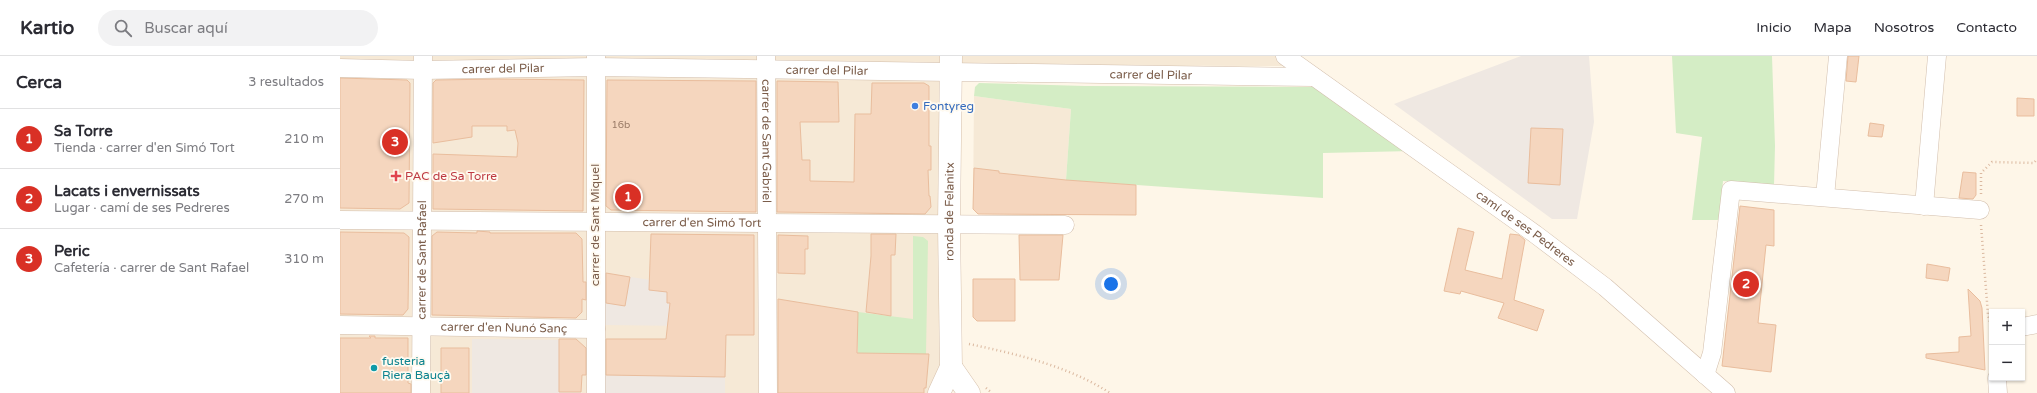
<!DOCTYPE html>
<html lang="es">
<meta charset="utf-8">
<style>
body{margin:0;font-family:"Varela Round",sans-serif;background:#f2f2f3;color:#2b2b33}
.controls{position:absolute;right:12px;bottom:12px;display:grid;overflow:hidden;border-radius:0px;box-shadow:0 1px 3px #0004}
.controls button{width:36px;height:36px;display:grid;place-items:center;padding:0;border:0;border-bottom:1px solid #e1e1e2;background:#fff;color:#2b2b33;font:20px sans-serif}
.you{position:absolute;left:771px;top:228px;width:14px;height:14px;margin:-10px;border:3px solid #fff;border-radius:50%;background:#1a73e8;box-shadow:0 0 0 6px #1a73e833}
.badge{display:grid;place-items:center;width:26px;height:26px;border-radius:50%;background:#d93025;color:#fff;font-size:13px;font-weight:700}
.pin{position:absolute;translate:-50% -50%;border:2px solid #fff;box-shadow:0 1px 4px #0006}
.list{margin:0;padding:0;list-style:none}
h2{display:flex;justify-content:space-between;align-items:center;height:52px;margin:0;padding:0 16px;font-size:17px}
h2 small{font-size:13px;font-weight:400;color:#7c7c81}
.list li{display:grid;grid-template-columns:26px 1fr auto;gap:12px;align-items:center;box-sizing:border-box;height:60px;padding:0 16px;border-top:1px solid #e1e1e2}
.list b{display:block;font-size:15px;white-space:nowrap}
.list p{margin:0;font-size:13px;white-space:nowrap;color:#7c7c81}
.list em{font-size:13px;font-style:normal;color:#7c7c81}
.icon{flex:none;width:22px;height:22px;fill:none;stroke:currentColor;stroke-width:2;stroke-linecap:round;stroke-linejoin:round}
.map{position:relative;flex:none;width:1697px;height:337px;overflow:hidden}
header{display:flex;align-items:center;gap:24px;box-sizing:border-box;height:56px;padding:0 20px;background:#fff;border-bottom:1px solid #e1e1e2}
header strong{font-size:19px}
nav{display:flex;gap:22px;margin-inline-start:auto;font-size:14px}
.search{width:280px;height:36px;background:#f2f2f3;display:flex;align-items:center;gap:10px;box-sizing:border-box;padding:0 14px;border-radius:22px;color:#7c7c81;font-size:15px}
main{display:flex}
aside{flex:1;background:#fff}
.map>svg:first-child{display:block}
</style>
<header>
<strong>Kartio</strong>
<div class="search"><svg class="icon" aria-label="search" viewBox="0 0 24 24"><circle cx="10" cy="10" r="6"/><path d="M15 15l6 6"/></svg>Buscar aquí</div>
<nav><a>Inicio</a><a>Mapa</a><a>Nosotros</a><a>Contacto</a></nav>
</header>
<main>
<aside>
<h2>Cerca<small>3 resultados</small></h2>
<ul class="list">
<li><span class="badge">1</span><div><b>Sa Torre</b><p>Tienda · carrer d'en Simó Tort</p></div><em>210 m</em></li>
<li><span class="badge">2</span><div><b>Lacats i envernissats</b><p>Lugar · camí de ses Pedreres</p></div><em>270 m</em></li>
<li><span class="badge">3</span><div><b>Peric</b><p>Cafetería · carrer de Sant Rafael</p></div><em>310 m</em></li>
</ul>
</aside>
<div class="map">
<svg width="1697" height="337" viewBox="0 0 1697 337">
<rect width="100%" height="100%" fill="#fef6e8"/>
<!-- residential -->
<path fill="#f6e9d6" d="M0,0H937L947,10L620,9L619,302L592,337H0Z
M634,40L731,53L726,124L796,129V159L638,158L633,153Z"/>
<!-- industrial -->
<path fill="#efe8e2" d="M1181,0H1249L1254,66L1237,163H1212L1054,48Z
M265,217L330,227L348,270L265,269Z
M132,283L237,284L242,289L241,337H132Z
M264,319L385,321V337H264Z"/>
<!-- green -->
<path fill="#d4edc5" d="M1332,0H1432L1435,90L1434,130L1383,125L1379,164H1352L1362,81L1336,77Z
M639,27L745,30L984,31L1072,95L983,97V142L726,124L731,53L634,40L635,31Z
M573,180L583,181L588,185L586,298L518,297V256L573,263Z"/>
<!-- building -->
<path fill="#f5d6be" stroke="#e9bd9d" d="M1508,0H1519L1516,26L1506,25Z
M0,22L67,24L70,27L69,147L60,153L0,152Z
M156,23L244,24L243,155L93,153V98L177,101L178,87L175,74L167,75V70H132V81L93,87V27L96,24Z
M267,24L416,25V156L271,154L266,150Z
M437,25L498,26L499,66H460L462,104H470V125L514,126L515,58H531L532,27H584L589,30V90H591V114H588L589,140H590L591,151L585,158L437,156Z
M1677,42L1694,43V60H1677Z
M1530,67L1544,69L1542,81L1528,80Z
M1191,72L1223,73L1220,129L1188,127Z
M634,112L659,115V117L726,124L796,129V159L638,158L633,153Z
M1623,116L1636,117V139L1633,143L1619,142Z
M1400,150L1434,154V190L1426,189L1418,267L1436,269L1431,316L1382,310Z
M1118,172L1134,176L1125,214L1162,223L1170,178L1179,179L1185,184L1174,244L1204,254L1197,275L1158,262L1164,247L1121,235L1120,238L1104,235Z
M137,175L150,176V177H236L242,183L243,226H246V244L242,243V256L236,262L92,259V180L97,176L137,177Z
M0,176L64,177L69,181L68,253L63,259L0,258Z
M311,178L414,179V279H386L385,321L266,319V283H326L330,247H327V236L309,234Z
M531,178H556L555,199H551V260L526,256L531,200Z
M438,179L468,180V193H465V218L438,217Z
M679,179H723L719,224H680Z
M1587,208L1610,212L1608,225L1586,222Z
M266,217L290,221L285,250L266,247Z
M633,223H675V265H637L633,261Z
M1628,233L1640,245L1642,252L1645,314L1586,302V298L1619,296V281L1631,280Z
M438,243L518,256L517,297L589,298L586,332H584V337H438Z
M29,280H35V282H68V327L71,328V337H0V282H31Z
M219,283H236L246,292V319H242L241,336H219Z
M101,292H129V337H101Z"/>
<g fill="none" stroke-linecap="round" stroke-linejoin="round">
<!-- minor casing -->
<g stroke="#d2beac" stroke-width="19">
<g id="minor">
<path d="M256,0V337"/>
<path id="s1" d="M426,0L428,337"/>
<path id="s2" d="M945,0L1195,178L1265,231L1386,337"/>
<path id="s3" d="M0,12L83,14L255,11L974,21"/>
<path d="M1485,141L1498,0"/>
<path d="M1584,150L1597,0"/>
<path id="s4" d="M0,164L725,169"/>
<path id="s5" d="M0,269L256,273"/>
<path d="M1682,271L1697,268"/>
<path d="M1365,319L1372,297L1391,134L1640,154"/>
<path d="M1657,322L1658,337"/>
<path id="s6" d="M81,337L83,0"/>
</g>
</g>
<!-- secondary casing -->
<g stroke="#d7c1ac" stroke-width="23">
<g id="secondary">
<path d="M611,311L629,337"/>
<path id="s7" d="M599,337L611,311L609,169L611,0"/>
</g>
</g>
<!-- path -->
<path stroke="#dbb9a0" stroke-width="2.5" stroke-dasharray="1 3" stroke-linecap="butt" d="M1641,138V117L1652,106L1694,107L1697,103
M1641,169L1648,259L1652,274
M629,288C677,298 728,310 770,337
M646,332L652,337"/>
<!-- minor -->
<use href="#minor" stroke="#fff" stroke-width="18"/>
<!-- secondary -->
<use href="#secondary" stroke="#fff" stroke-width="22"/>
</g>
<!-- markers -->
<circle fill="#3f7fe0" stroke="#fffaf0" stroke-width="1.5" cx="575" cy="50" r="4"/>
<path fill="#e0444e" stroke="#fffaf0" stroke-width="1.5" d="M54 114h4v4h4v4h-4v4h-4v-4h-4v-4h4z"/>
<circle fill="#0f9aa8" stroke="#fffaf0" stroke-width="1.5" cx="34" cy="312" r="4"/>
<g text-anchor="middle" stroke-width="3.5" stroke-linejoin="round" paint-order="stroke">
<!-- number labels -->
<g font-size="10" fill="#9a7b67">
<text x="281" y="72">16b</text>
</g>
<!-- street labels -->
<g font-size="12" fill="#7b5d4a" stroke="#fffaf0">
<text dy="4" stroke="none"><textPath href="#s3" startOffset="163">carrer del Pilar</textPath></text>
<text dy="4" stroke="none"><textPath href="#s3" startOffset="487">carrer del Pilar</textPath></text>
<text dy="4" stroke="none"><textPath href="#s3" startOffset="811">carrer del Pilar</textPath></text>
<text dy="4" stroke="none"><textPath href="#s1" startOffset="85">carrer de Sant Gabriel</textPath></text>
<text dy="4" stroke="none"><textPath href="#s7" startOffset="184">ronda de Felanitx</textPath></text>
<text dy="4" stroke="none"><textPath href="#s4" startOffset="362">carrer d'en Simó Tort</textPath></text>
<text transform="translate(255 169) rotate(-90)" y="4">carrer de Sant Miquel</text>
<text dy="4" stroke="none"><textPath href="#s2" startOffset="296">camí de ses Pedreres</textPath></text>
<text dy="4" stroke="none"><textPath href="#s6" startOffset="133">carrer de Sant Rafael</textPath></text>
<text dy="4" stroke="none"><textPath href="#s5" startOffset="164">carrer d'en Nunó Sanç</textPath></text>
</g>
<!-- shop labels -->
<g font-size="12" fill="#366cbe" stroke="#fffaf0" text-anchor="start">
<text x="583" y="54">Fontyreg</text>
</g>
<!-- health labels -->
<g font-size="12" fill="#be3a42" stroke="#fffaf0" text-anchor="start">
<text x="65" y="124">PAC de Sa Torre</text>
</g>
<!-- culture labels -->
<g font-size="12" fill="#0d838f" stroke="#fffaf0" text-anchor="start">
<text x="42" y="309">fusteria<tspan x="42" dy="14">Riera Bauçà</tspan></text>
</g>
</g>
</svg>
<div class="controls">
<button>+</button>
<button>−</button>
</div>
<div class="you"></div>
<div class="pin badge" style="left:288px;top:141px">1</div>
<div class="pin badge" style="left:1406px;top:228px">2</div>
<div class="pin badge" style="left:55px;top:86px">3</div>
</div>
</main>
